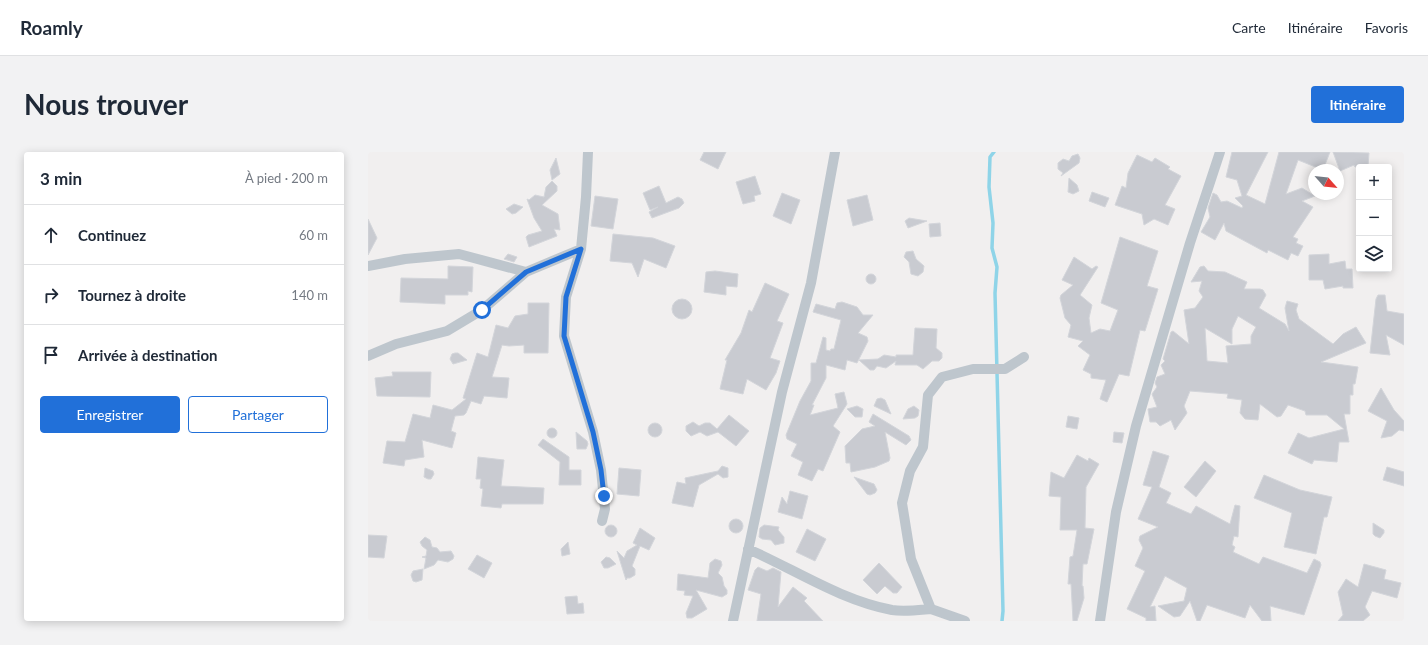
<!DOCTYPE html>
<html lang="fr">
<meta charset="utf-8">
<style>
body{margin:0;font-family:Lato,sans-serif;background:#f2f2f3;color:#1f2937}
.controls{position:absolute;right:12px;top:12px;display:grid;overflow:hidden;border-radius:4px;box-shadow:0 2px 10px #0003}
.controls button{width:36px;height:36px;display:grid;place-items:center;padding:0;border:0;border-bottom:1px solid #e0e1e3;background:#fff;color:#1f2937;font:20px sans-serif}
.compass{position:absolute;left:940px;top:12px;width:36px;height:36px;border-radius:50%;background:#fff;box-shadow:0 2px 10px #0003;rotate:117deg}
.stop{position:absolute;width:12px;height:12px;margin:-9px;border:3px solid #2170d9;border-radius:50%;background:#fff}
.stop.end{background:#2170d9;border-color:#fff;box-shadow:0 1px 4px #0008}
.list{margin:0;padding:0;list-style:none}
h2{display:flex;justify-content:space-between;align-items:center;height:52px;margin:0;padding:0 16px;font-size:17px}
h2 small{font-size:13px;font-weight:400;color:#747a83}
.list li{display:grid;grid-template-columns:26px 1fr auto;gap:12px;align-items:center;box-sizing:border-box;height:60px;padding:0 16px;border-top:1px solid #e0e1e3}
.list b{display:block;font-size:15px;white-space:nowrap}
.list em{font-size:13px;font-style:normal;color:#747a83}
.actions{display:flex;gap:8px;padding:12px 16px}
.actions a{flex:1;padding:9px 0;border:1px solid #2170d9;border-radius:4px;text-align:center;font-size:14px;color:#2170d9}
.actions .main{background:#2170d9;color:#fff}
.icon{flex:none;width:22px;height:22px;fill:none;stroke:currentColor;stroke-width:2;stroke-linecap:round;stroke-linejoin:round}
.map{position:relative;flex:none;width:1036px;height:469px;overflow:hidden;border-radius:4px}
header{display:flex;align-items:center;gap:24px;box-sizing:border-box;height:56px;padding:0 20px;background:#fff;border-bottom:1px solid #e0e1e3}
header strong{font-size:19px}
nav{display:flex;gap:22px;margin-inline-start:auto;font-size:14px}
.intro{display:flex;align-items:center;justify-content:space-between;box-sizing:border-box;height:96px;padding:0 24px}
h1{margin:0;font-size:28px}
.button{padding:10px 18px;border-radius:4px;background:#2170d9;color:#fff;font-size:14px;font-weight:700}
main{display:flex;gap:24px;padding:0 24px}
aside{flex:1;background:#fff;border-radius:4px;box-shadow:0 2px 10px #0003}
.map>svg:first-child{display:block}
</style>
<header>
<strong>Roamly</strong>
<nav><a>Carte</a><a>Itinéraire</a><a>Favoris</a></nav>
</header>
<div class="intro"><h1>Nous trouver</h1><a class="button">Itinéraire</a></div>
<main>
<aside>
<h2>3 min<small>À pied · 200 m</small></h2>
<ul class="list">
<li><svg class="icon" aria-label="ahead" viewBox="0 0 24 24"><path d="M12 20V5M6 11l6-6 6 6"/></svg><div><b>Continuez</b></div><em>60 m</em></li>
<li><svg class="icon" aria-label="right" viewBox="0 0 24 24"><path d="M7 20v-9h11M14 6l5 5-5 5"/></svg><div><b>Tournez à droite</b></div><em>140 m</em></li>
<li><svg class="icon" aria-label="arrive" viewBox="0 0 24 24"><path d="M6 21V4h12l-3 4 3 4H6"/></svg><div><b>Arrivée à destination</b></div></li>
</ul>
<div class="actions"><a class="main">Enregistrer</a><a>Partager</a></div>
</aside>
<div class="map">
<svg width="1036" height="469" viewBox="0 0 1036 469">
<rect width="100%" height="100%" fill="#f1efef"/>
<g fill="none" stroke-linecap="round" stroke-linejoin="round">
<!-- stream -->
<path stroke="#8fd4e8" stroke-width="3.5" d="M626,0L622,5L621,35L625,71L624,96L629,115L627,141L635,459L634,469"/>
</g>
<!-- building -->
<path fill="#c9cbd1" stroke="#d3d5da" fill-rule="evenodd" d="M336,0H358L350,17L332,8Z
M864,0H900L878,43L897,52L911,0H962L955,18L930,8L918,42L934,36L947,44L934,49L945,55L925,85L930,87L928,91L935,94L930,104L923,101L920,108L900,98L899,101L858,79L856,71L847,88L833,80L842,65L840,56L845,41L849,43L853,50L859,49L874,56L875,54L867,46L874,44L869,28L858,25Z
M965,0L1001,1L1000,15H987L986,13L972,19Z
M710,2L712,6L711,11L693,24L695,21L690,17V11L695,7L701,9L704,4Z
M769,3L784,10L787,6L802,15L800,17L813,24L797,53L807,57L800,73L786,67L776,73L774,62L747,53L754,34L758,36L760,21Z
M188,6L192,22L184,28L182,18Z
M387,24L393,42L386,44L387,49L375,52L368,30Z
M701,26L709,33L711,39L705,42L700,40Z
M184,29L189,34V39L174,53L190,62L192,78L186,77L189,84L161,95L158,85L160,83L174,79L166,66L159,47L161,48L167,43L176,45L178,35Z
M291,34L298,51L310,45L314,47L316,51L311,56L284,66L281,60L290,55L282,58L275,41Z
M724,40L741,46L737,55L721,49Z
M414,41L432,48L423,72L405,64Z
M499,43L505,68L485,74L479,48Z
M227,44L250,47L245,77L223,74Z
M146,52L155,55L148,61L144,62L138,57Z
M541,66L559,69L540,76L537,69Z
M0,67L9,86L0,103Z
M572,71L573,84L562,85L561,72Z
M245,82L285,86L307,94L298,116L276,107L270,125L264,111L242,109Z
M752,85L790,99L779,134L790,137L777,179L772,178L761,224L751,222L739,250L732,247L738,228L723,226V222L715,218L722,203L710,194L715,189L700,185L703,173L697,166L692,146L693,143L705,133L694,128L706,105L724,117L728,114L730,115L712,143L724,153L721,166L723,181L732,177L742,179L750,158L733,151Z
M545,99L548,107L556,114L555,120L550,124L543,122L541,110L536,105L538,100Z
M140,102L149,105L146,110L136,107Z
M961,102V112L977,109L978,117H984L985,136H975V134L957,137L955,128H941V103Z
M80,114L105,115L104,140L100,139V143H77V152L32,150L33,126L80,127Z
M836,114L840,119L857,120L879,130L876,137H892L895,138L898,143L891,156L917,172L921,179L917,156L919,149L930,152L928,158L931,167L965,192L975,182L988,175L998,191L953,210L990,215L987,232H985V243H982V262H976L981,290H971L969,310L946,308L944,312L920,301L930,281L941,286L976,277L959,263H938L937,259L920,253L913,264L909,265L892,252L890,268L877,267L872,261L874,248L859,246L860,242L822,239L816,254L819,261L807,278L803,268L792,274L788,270H782L780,257L789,255L784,242L789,235L787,231L789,225L797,222L793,213L797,209L795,207L803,180L805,179L821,192L816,158L827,156L835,145L831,139L834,129L823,130L832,115ZM870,164L888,175L883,184V192L858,194L860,211L839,209L837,176L864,192V177Z
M347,119L370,122L369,135L358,134V143L336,140L338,120Z
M498 127a5 5 0 1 1 10 0a5 5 0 1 1-10 0Z
M397,131L421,142L409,169L415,171L402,206L412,209L408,221L398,238L379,227L375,242L352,237L359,208H357L373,181L381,158L384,160Z
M1010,143H1017L1019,159L1036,162V193L1018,183L1022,203L1002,201L1008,147Z
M304 157a10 10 0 1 1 20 0a10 10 0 1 1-20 0Z
M474,150L489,155L495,163H505L490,181L499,185L500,189L489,211L479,208L477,218L458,213V226L444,253H446L442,263L470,256L467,242L476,240L479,252L465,274L472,280L455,319L450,317L444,329L430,323L435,310L423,304L429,292L419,287L418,283L432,249L443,229V211H448L455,185L458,186V198L462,199L463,197H466L473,168L445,160L448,152L467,157L469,151Z
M160,151H181L180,201H156V193L141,194L134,193L124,225L141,226L139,246L116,244L113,252L103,249L98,261L96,263L87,264L83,279L88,281L84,296L54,288L56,305L37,308L36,314L15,311L19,289L37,290L45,262L62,266L65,253L84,258L98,247L95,246L109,201L120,205L128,173L140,176L147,164L160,162Z
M547,176L569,177L568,196L574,201V206L571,209H564L555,217L549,213H527L528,209L518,216L509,214L506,218H502L491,208L510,207L516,203L528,205V203H545Z
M87,201H90L99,208L85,212L82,207L84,202Z
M24,220H63L62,245L9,244L7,226L25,224Z
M1013,236L1026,258L1036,269V279L1031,278L1024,284L1013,286L1019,269L1000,259Z
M513,246L517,248L523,262L506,254L509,247Z
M489,254L495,257L494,265H487L479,257Z
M546,254L551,258L550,264L547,266L535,267L540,257Z
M505,262L541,284L543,288L538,293L517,280L522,306L521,309L507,315L483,320L482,311H478L477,294L494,277L507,274L501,270Z
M361,263L381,279L368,294L350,280L339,284L332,280L323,284L318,279V274L325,270L331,274L337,271H342L349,277Z
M700,264L711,266L709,277L698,275Z
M280 278a7 7 0 1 1 14 0a7 7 0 1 1-14 0Z
M179 281a5 5 0 1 1 10 0a5 5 0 1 1-10 0Z
M208,280L219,289L220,292L218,297H209Z
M746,280L756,281L754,291L745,290Z
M175,287L201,305V318H213V333H191L192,310L170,293Z
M785,299L801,304L791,335L803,341L798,351L823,362L828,354L862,372L867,353L872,354L870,385L866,384L864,393L867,395L865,400L891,412L895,405L939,421L946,407L952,410L953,413L936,463L902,454L903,469H894L882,453L877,466L839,453L832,469H829L822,449L812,464L806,465L790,454L816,449L819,436L797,424L782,455L787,454L788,469H778V466L759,457L777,419L767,414L775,396L771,388L772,384L790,375L770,367L784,335L775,333Z
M709,303L720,309L721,306L731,312L718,335L717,376L726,377L719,412H715L714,434H715L716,446L709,469H705L703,432H700L702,405L705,404L709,378H692L693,345L681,344L683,320L696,326Z
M110,305L136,308L133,334L176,336L175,352H134L133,356L113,354L115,337L112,336L113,327H108Z
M837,309L848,319L828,345L816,335Z
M354,314L360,316V325L355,326L350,322L331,333L325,355L304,351L309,330L318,332L317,326L350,319Z
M1019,315L1036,320V334L1015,328Z
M57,316L65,319L66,322L63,327H60L56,325Z
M251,316L273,318L271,344L249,342Z
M896,323L932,338L964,345L959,365H956L948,402L916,395L924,361L886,346Z
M486,325L506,332L509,338L507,341L502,343L499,342Z
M422,339L440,344L434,367L410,360L414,345L419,352Z
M361 374a7 7 0 1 1 14 0a7 7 0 1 1-14 0Z
M1005,371L1016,378V381L1012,386L1007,384L1005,382Z
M237 379a6 6 0 1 1 12 0a6 6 0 1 1-12 0Z
M396,373L411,375L410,378L416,385V391L407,393L403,388L394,387L391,385L392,376Z
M272,376L287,386L281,398L272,394L264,414L267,417V423L262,426H259L258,428L249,399L256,406L259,399L269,393L265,391Z
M439,377L458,387L447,409L428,400Z
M0,383L19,384L16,406L0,405Z
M57,385L62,388L64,395L69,396L72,400L83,399L86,404L85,407L80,410L70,408L66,413L56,417L58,406L54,405L58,404L59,398L54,394L52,390Z
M200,390L202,402L194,404L193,397Z
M109,403L124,411L116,426L100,417Z
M238,405L242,406L248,412L240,416H236L233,410Z
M347,407L353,409L354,413L350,421L354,425L356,434L359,438V442L354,445L328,438L339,457L324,466H319L318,461L325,444L316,443L317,439L309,438L310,422L340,426L342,411Z
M511,411L534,435L529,441H525L517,434L509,442L495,428Z
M996,412L1018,418L1016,427L1033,431L1029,446L1004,439L997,455L1002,463L995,469H970L975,463L970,440L978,427L990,435Z
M390,415L399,419L405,416L413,420L410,455L425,435L439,446L436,449L455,469H389L393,442L380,438L387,418Z
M55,417L54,428L48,430L45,429L43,423L45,419Z
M209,444L210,452L215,451L216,461L199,462L197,445Z"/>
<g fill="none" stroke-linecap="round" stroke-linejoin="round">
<!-- street -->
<path stroke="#bec6cd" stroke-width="10" d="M220,0L218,45L213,97L198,145L196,184L225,280L233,318L237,357L234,369
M0,114L37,107L91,102L158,120
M0,204L28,192L79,179L114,158L158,120L213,97
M380,397C428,418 472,448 524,458C536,460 551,458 563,457
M365,469L414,240L443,131L467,0
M597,469L563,457L543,407L534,351L542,319L555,295L560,243L574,225L605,217H637L656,205
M732,469L748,360L768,274L822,91L852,0"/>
</g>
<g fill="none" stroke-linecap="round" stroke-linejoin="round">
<!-- route -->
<path stroke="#2170d9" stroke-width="5" d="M114,158L158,120L213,97L198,145L196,184L225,280L233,318L236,344"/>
</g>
</svg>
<div class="controls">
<button>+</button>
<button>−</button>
<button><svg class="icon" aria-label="layers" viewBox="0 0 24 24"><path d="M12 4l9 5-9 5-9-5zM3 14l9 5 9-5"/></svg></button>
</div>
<svg class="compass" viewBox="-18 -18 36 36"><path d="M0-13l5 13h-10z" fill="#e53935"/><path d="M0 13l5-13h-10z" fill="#747a83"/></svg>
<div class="stop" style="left:114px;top:158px"></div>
<div class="stop end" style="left:236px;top:344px"></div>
</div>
</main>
